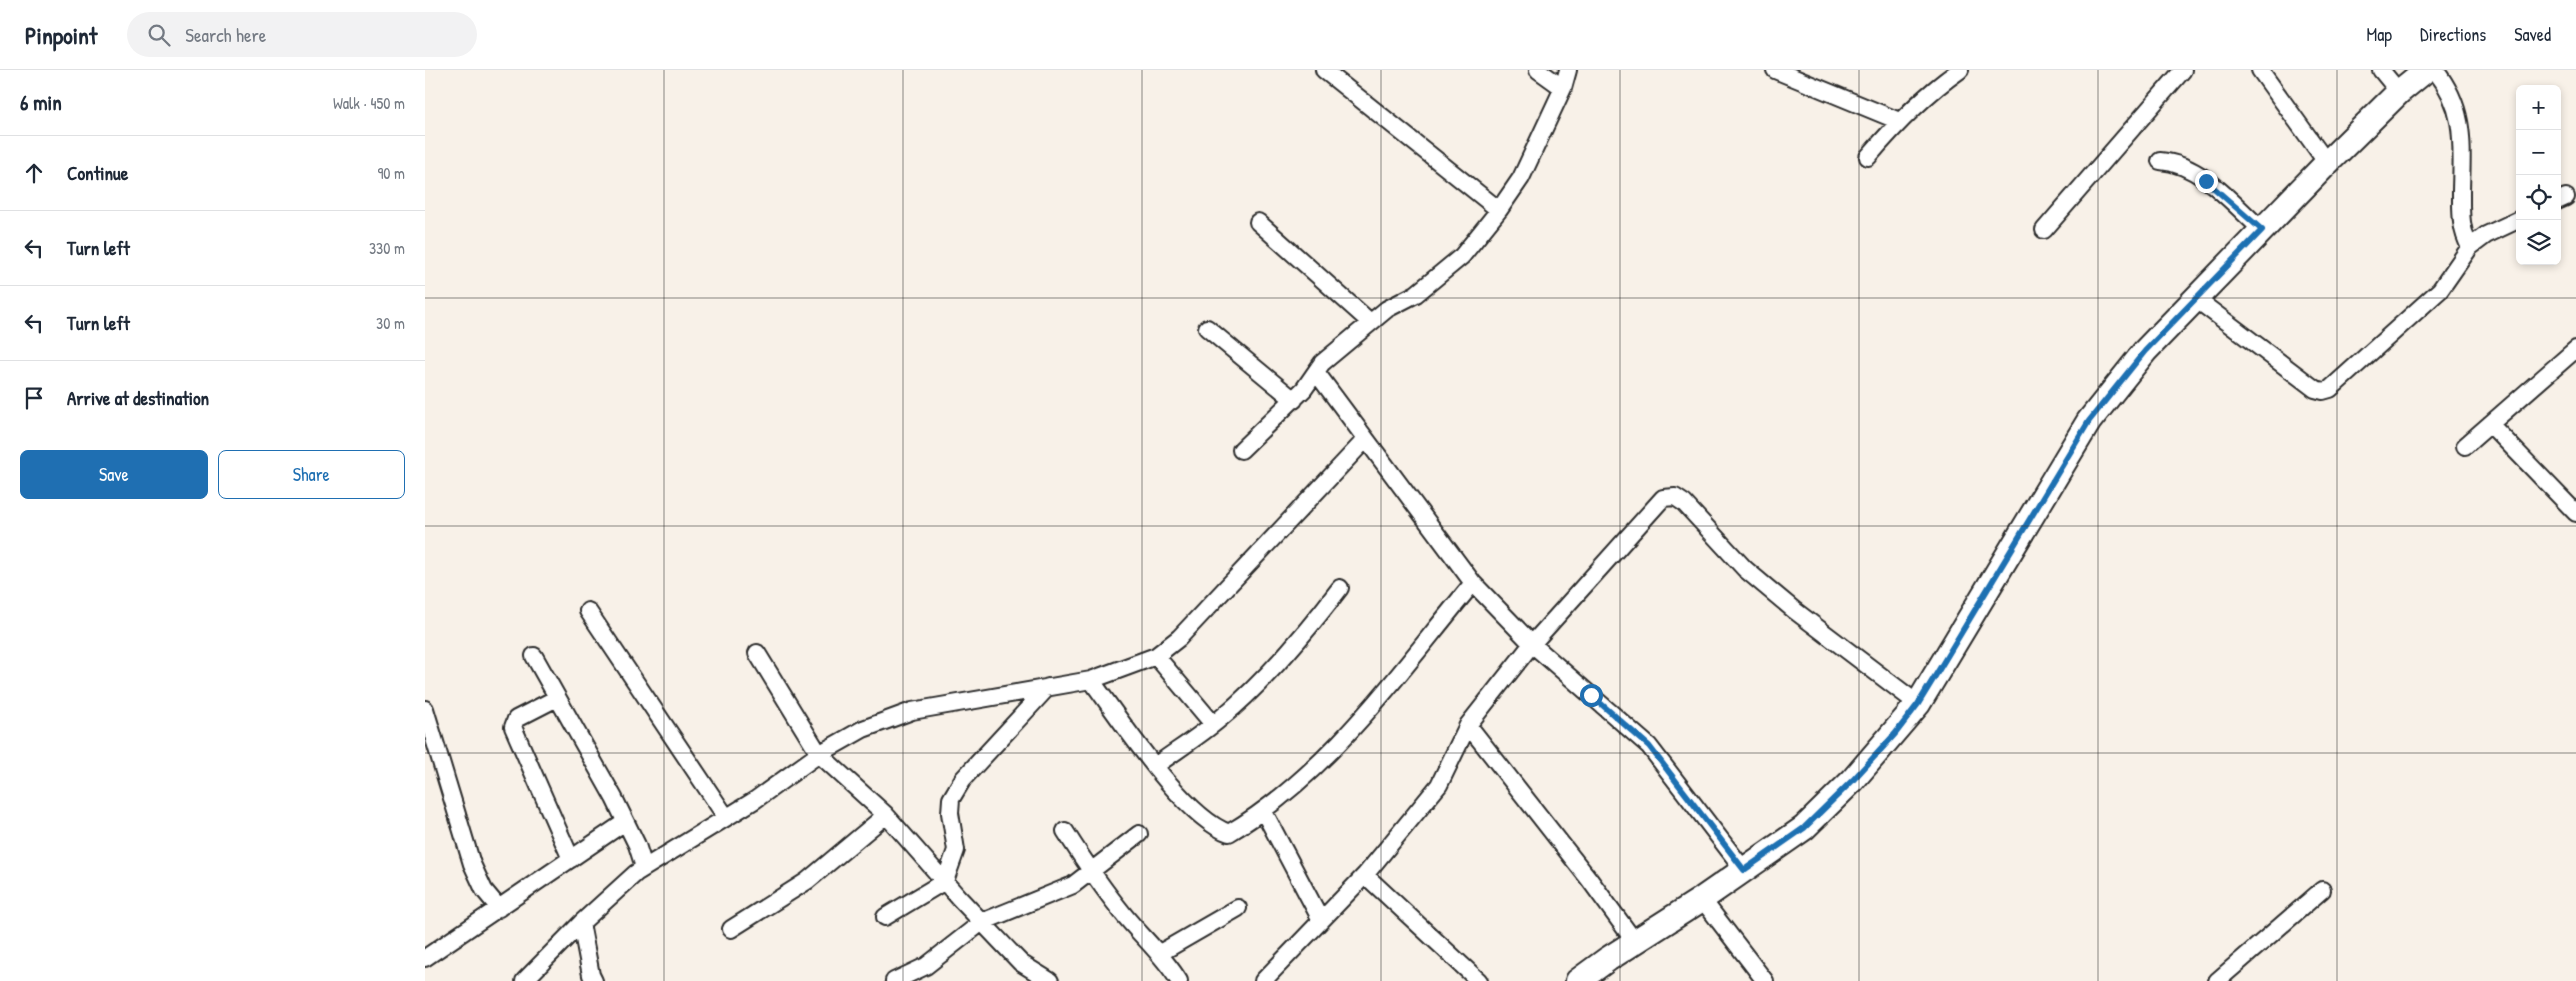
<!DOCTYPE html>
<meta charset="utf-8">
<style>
body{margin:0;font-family:"Patrick Hand",sans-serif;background:#f2f2f3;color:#1f2937}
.controls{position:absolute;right:15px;top:15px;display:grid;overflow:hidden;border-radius:8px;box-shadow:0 2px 8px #0003}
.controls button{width:45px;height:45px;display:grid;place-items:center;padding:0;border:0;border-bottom:1px solid #e0e1e3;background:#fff;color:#1f2937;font:25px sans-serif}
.stop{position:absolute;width:15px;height:15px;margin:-11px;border:4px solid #1f6fb2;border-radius:50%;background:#fff}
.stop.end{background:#1f6fb2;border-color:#fff;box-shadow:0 1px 5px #0008}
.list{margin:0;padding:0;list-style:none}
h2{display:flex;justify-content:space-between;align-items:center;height:65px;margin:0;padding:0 20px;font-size:21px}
h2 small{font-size:16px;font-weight:400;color:#747a83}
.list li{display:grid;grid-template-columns:32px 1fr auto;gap:15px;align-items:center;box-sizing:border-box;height:75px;padding:0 20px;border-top:1px solid #e0e1e3}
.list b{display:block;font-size:19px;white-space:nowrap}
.list em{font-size:16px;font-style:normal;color:#747a83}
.actions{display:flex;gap:10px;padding:15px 20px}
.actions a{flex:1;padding:11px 0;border:1px solid #1f6fb2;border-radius:8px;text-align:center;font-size:18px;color:#1f6fb2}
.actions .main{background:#1f6fb2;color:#fff}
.icon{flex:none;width:28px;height:28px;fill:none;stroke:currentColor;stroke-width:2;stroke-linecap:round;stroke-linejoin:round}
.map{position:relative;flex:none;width:2151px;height:911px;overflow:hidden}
header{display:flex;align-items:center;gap:30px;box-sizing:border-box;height:70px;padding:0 25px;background:#fff;border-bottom:1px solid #e0e1e3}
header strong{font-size:24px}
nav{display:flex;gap:28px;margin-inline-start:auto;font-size:18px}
.search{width:350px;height:45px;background:#f2f2f3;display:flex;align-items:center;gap:12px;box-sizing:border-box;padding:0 18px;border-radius:28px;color:#747a83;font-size:19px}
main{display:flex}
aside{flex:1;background:#fff}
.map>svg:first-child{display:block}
</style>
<header>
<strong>Pinpoint</strong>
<div class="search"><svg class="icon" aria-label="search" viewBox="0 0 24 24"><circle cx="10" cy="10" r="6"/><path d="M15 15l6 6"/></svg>Search here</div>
<nav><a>Map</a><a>Directions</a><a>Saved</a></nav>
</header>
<main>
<aside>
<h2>6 min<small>Walk · 450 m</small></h2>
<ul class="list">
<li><svg class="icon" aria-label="ahead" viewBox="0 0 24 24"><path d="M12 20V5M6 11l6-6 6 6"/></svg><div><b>Continue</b></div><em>90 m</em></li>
<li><svg class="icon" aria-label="left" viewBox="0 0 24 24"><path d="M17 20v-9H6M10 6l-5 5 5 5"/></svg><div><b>Turn left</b></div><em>330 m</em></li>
<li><svg class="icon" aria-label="left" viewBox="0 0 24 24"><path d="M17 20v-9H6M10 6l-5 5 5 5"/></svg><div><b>Turn left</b></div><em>30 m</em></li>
<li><svg class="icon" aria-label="arrive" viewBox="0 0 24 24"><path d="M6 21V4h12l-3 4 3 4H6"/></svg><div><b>Arrive at destination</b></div></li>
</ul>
<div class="actions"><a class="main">Save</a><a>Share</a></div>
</aside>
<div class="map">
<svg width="2151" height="911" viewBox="0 0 2151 911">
<rect width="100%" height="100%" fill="#f8f1e8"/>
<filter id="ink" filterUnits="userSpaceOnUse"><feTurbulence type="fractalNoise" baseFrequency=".02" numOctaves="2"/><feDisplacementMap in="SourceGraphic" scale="10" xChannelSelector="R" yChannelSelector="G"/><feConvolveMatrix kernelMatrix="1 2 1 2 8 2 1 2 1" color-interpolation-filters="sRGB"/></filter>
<g filter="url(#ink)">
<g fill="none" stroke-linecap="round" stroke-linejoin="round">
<!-- minor casing -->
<g stroke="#2b2b2b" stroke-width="20">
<path id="minor" d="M899,0L1074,140
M1113,0L1138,18
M1350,0L1474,51
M1835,0L1902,93
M1956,0L1974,22
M2010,0C2041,39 2037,74 2036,121C2036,142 2035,159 2045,177
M1443,87C1471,54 1499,25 1535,0
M1735,91C1776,94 1807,133 1837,160
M2132,131L2141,127
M833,152L945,252
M1619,160L1758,0
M1771,229L1890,319L1898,321L1905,319L2015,220L2045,177L2061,165L2095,149
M782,258L869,330
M891,302L1048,513L1107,574L1224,676L1319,800
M2065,354L2151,443
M2040,376L2151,279
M816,380L879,319L897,293L962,239L991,224L1037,186L1074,140L1096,108L1138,18L1143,0
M163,541L301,747
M332,583L394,684L461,745L534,828L596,893L625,911
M109,586L189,728L212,775L219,797
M731,586L788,654
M666,610C696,650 758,747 804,763C905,703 974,602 1048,513
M132,628L91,649L88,657L146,789
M0,639L47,794L59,820L74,838
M1043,655L1164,809L1210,872
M730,696C752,680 775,666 796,648C841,611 880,564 915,518
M839,742L896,850
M640,761C659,791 678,819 700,846C718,868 739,886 754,911
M940,805L1054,911
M1277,829L1340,911
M460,847L520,811L531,780L525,743L526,729L538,709L623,617
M156,853L166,905L169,911
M306,859L382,811L461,745
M735,883L813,838
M0,888L200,752
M99,911L156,853L211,803L330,730L394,684L438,659L487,641L666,610L731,586L754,568L940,370
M469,911L501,896L557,852L648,815L714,764
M838,911L940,805L1014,715L1043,655L1107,574L1238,428L1250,427L1259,433L1320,499L1369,540L1493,634
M1792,911L1897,820"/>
</g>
<!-- secondary casing -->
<g stroke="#2b2b2b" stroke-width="28">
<path id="secondary" d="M1153,911L1183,889L1277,829L1379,758L1428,710L1493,634L1664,351L1720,281L1902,93L1974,22L2001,0"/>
</g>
<!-- minor -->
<use href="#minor" stroke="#fff" stroke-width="16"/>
<!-- secondary -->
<use href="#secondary" stroke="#fff" stroke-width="24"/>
</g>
</g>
<g fill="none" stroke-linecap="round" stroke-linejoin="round" filter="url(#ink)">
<!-- route -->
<path stroke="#1f6fb2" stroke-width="6" d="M1166,625L1224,676L1319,800L1379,758L1428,710L1470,664L1493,634L1512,603L1664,351L1720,281L1837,160L1781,111"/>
</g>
<!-- grid -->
<path fill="none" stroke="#2b2b2b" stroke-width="1" stroke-opacity="0.55" d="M239,0V911M478,0V911M717,0V911M956,0V911M1195,0V911M1434,0V911M1673,0V911M1912,0V911M0,228H2151M0,456H2151M0,683H2151"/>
</svg>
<div class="controls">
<button>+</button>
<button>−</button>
<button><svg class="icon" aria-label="locate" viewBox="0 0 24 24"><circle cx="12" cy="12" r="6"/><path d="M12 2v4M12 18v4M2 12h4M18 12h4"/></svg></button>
<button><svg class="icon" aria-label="layers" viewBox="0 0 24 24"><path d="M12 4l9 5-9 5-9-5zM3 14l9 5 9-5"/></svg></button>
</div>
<div class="stop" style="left:1166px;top:625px"></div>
<div class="stop end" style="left:1781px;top:111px"></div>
</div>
</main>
